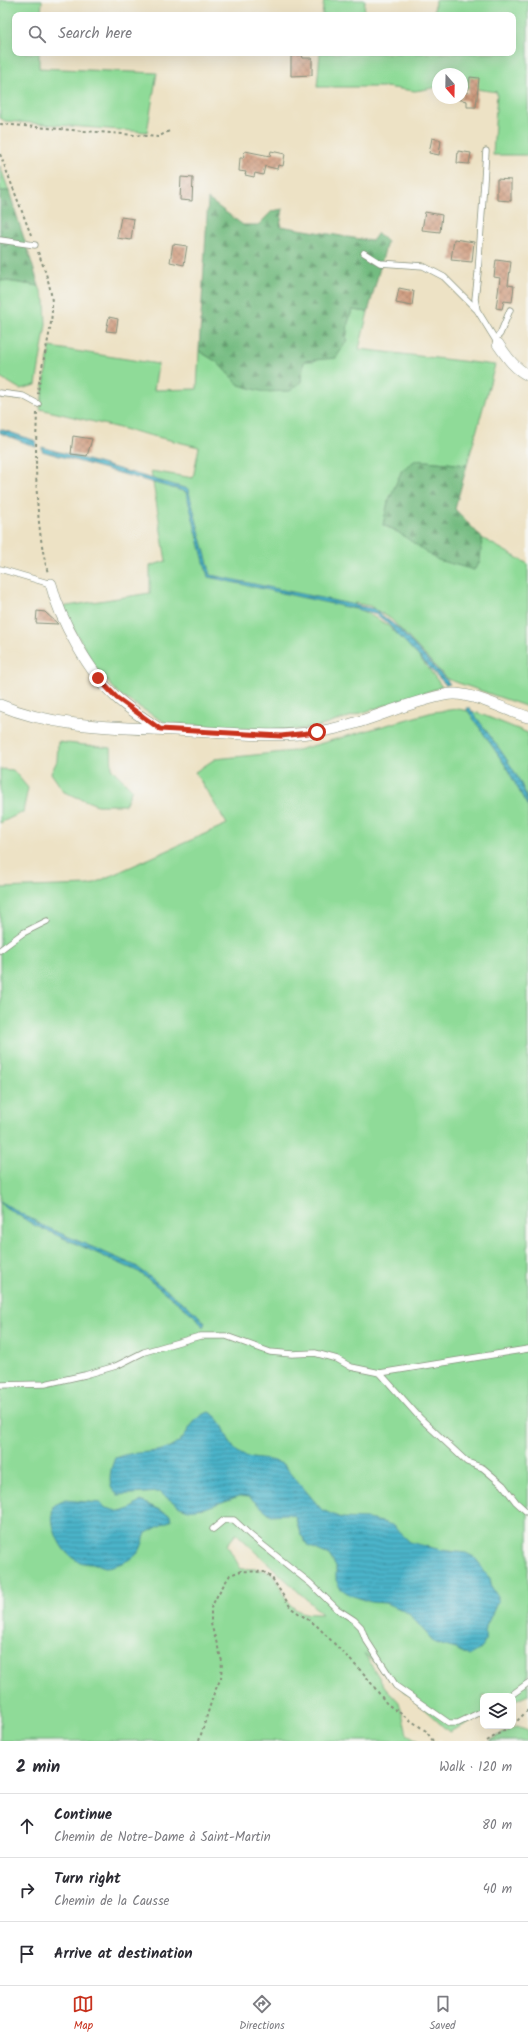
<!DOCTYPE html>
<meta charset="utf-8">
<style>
body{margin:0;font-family:Kalam,sans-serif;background:#f7f7f7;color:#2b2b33}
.controls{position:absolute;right:12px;bottom:12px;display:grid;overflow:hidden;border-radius:8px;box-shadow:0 4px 16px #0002}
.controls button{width:36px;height:36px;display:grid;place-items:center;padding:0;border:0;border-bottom:1px solid #e1e1e2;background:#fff;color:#2b2b33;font:20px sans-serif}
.compass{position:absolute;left:432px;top:68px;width:36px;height:36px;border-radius:50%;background:#fff;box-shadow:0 4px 16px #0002;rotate:160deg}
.stop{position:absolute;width:12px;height:12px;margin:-9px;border:3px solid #c8321e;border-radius:50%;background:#fff}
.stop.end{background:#c8321e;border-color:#fff;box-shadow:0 1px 4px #0008}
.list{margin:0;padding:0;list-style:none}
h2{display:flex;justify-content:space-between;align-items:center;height:52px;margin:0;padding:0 16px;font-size:17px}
h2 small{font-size:13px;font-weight:400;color:#7c7c81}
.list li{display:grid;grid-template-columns:26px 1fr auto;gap:12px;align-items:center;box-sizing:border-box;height:64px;padding:0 16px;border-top:1px solid #e1e1e2}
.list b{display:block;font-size:15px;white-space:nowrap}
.list p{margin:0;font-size:13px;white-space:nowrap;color:#7c7c81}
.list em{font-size:13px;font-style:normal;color:#7c7c81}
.icon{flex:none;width:22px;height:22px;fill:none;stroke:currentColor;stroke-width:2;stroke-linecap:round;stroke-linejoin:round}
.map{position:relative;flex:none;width:528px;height:1741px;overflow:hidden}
.search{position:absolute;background:#fff;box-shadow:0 4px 16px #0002;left:12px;right:12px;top:12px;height:44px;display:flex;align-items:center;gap:10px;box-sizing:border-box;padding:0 14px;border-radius:8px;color:#7c7c81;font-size:15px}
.sheet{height:244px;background:#fff}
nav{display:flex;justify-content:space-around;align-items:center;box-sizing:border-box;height:56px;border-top:1px solid #e1e1e2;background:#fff;font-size:11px;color:#7c7c81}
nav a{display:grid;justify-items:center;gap:2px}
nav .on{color:#c8321e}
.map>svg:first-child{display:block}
</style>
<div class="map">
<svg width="528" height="1741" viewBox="0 0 528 1741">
<defs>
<pattern id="forest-firs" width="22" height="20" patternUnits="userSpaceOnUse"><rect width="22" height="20" fill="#73bb80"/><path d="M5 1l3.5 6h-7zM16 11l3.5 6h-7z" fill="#5e996a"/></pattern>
<pattern id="water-rules" width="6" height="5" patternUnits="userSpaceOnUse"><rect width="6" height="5" fill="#4bb3c9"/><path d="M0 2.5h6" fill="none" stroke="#3e93a4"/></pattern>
<pattern id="building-cross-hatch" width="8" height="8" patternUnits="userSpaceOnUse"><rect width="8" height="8" fill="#d09c7f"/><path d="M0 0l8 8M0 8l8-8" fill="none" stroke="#a88069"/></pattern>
</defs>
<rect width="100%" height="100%" fill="#f6f6f2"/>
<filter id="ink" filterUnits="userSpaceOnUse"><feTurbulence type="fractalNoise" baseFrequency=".025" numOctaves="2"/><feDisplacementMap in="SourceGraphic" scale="8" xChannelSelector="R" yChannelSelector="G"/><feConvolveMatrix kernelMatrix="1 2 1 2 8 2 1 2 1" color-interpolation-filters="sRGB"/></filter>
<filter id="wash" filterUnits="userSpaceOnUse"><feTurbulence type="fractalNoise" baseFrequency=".012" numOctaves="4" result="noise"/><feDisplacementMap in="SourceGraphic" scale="16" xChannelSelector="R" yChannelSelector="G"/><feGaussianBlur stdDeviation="0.9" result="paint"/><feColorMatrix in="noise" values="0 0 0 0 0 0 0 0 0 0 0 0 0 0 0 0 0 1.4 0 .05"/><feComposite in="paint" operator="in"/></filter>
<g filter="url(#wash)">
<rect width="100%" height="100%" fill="#ede2c5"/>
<!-- grass -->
<path fill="#8fdb98" stroke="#578c66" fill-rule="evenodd" d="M0,0H42L41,15H15V53H39V68L157,73L147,132L5,121L0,118V54L2,43L0,32Z
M324,0H365L364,13L382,15H322Z
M435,0H528V155H493L497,92L462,87V74H438V87L415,91L385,87H317L320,53H513V15H434Z
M0,166L9,191H0Z
M0,280L39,286L45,301L46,324L36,385L20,389L0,377Z
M352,310L368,312L359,349L495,365L467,465L416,460L402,470L388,502L383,525L474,570L480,561L482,538L528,564V707L447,679L391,619L370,606L354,603C362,613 376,617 387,625C407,642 427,665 442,687L318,727L284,731L166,723L121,696L97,670L61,607L150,593V566L166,561L151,471L193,478L199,447L40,409L50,347L158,364L154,390L197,389L199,351L217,362L239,385L301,381L304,361H314L346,342L348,323Z
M458,709L478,713L528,733V1695L513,1702V1696H483V1716L449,1732L364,1653L385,1687L399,1702L407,1734L419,1741H0V888L90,885L227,824L195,772L215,759L294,751L433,712ZM236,1534H237L322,1614C316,1614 307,1614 301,1612C271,1599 293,1565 241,1569L227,1545Z
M58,742L111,748L112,769L132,789L125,805H97L64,792L51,773L57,761Z
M0,769L13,770L28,788L23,812L0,823Z
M517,1726L528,1730V1741H489Z"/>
<!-- forest -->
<path fill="url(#forest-firs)" stroke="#497c5a" d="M0,191H9L39,286L0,280Z
M208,199L243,225H258L272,211L283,209L280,226L372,241L378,233L387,242L368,312L352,310L348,323L346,342L336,358L304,361L301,382L290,391L264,392L239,385L217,362L199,351Z
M416,460L467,465L455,509L482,538L480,561L474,570L438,560L395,530L383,525L388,502L402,470Z"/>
<!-- water -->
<path fill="url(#water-rules)" stroke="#35787e" d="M0,429L36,441V447L0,433Z
M42,447L188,489L211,575L374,609L398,628L450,684L446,685L385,621L374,613L208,577L186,492L42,451Z
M466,708H470C485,731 528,781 528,807L505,765Z
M0,1201L32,1220L33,1219L39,1224L136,1266L197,1314L205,1323L203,1327L197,1318L139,1272L34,1225L5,1207Z
M209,1412C227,1420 224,1442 239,1453C252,1462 269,1456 284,1465L322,1510L341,1518L368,1519L382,1522L392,1525L410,1542L441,1550L466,1553L474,1557L480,1564L483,1571L490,1578L492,1589L498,1596V1601L484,1631C489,1644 480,1650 469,1656L456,1649L435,1643L408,1613L398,1608L385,1603L371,1602L350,1595L340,1588L336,1580V1567L329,1555L308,1546L300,1533L295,1516L288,1514L271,1515L249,1497L239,1496L205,1508L188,1510L180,1507L159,1492L118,1495C106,1487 110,1469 115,1458C133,1450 155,1455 173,1446C188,1438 191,1416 209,1412Z
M65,1500L100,1503L106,1508L121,1512L130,1509L141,1501L170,1515L171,1520L146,1533C143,1540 142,1550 136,1555C129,1561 114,1567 105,1567C102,1566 99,1565 96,1564C89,1564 84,1564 78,1561C59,1553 49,1524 53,1506Z"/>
<g id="blocks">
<!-- building -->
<path fill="url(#building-cross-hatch)" d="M302,55L303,58H312V75L291,76V56Z
M470,77L479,78L476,107H467V101L451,98H462V92L468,93Z
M432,138L441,140L439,155L429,153Z
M245,151L270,156L271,151L285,154L283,166L278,165L277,169L265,166L263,175L255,173L254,177L245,175L246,172L239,171L240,158H243Z
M458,151L471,153L469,164L457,163Z
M181,177L193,178L192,201L180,200Z
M497,179L511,180V201L497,200Z
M425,212L442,215L440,232L422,230Z
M121,217L134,219L131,240L117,238Z
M454,239L474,242L472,262L451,260Z
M173,244L187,246L184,265L170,262Z
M496,260L511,262L508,285L514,286L512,302L504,301L502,309L496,308L500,278L494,277Z
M399,288L414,291L412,306L396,303Z
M109,317L118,319L116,332L106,331Z
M73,436L92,439L87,456L71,454Z
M37,611L45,612L58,624L36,623Z"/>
</g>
</g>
<g filter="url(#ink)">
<use href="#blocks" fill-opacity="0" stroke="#86907c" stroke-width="1"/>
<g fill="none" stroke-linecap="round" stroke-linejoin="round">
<!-- lane casing -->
<g stroke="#86907c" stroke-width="7">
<path id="lane" d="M486,151L478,273L475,299L477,310L498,344
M0,240L35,245
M364,253L380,263L423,266L444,277L476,309
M495,339L500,334L510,310
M0,393L23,396L38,404
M0,569L51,584
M0,950L23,933L47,921
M380,1373L528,1349
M0,1385L45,1384L85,1375L116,1366L144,1352L200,1336H226L270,1352L292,1354L315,1353L337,1359L351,1367L380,1373L420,1418L467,1462L483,1468L503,1485L516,1502L528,1513
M213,1529L224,1520H234L250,1535L310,1583L337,1609L354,1620L361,1627L365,1638L396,1686L449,1723H458L483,1711
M510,1696L528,1683"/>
</g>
<!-- street casing -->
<g stroke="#86907c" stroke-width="12">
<path id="street" d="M498,344C507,357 514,368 528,375
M51,584C60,620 89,673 117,698C129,709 145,719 159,729
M0,705C59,730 128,727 190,731C232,733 275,738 317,732C353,727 386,711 421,701C432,698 445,693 456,694C481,696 505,710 528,717"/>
</g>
<!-- path -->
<path stroke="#86907c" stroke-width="2" stroke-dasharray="3 3" stroke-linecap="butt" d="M0,124L158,137L171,130
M0,154L31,235
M38,252C44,268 51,285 52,303C53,333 40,364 38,394
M37,413C35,461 35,527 48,573
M513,1725L528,1710
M199,1741L214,1693L221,1678L222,1661L211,1624V1608L218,1594L230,1575L241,1571L264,1572L272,1578L291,1608L316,1625L365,1675L387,1704L426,1731L433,1741
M487,1741L511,1726"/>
<!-- lane -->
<use href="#lane" stroke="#fff" stroke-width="5.5"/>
<!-- street -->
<use href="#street" stroke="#fff" stroke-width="11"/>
</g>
</g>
<g fill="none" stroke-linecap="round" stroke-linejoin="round" filter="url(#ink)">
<!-- route -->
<path stroke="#c8321e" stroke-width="5" d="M98,678L117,698L160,729L281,736L317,732"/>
</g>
</svg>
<div class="controls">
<button><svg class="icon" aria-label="layers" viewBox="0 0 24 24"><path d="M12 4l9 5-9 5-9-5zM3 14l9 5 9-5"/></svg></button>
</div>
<svg class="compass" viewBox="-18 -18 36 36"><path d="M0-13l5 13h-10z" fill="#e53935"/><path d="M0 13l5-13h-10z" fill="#7c7c81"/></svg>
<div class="stop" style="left:317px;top:732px"></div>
<div class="stop end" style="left:98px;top:678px"></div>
<div class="search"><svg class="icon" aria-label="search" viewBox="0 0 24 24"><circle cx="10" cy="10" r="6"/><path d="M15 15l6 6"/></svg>Search here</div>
</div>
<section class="sheet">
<h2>2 min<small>Walk · 120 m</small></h2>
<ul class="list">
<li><svg class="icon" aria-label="ahead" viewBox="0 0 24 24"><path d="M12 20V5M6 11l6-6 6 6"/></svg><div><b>Continue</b><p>Chemin de Notre-Dame à Saint-Martin</p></div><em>80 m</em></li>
<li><svg class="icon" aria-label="right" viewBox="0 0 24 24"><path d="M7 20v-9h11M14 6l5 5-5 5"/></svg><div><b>Turn right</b><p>Chemin de la Causse</p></div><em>40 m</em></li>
<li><svg class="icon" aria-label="arrive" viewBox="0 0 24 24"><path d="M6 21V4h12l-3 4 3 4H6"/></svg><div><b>Arrive at destination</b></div></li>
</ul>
</section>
<nav>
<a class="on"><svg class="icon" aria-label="map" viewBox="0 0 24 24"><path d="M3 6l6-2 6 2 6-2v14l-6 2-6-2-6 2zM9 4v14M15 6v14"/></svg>Map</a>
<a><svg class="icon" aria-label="directions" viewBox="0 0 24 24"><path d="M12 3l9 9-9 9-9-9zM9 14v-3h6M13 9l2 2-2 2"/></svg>Directions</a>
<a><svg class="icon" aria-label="saved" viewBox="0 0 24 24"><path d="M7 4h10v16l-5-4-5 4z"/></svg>Saved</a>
</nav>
